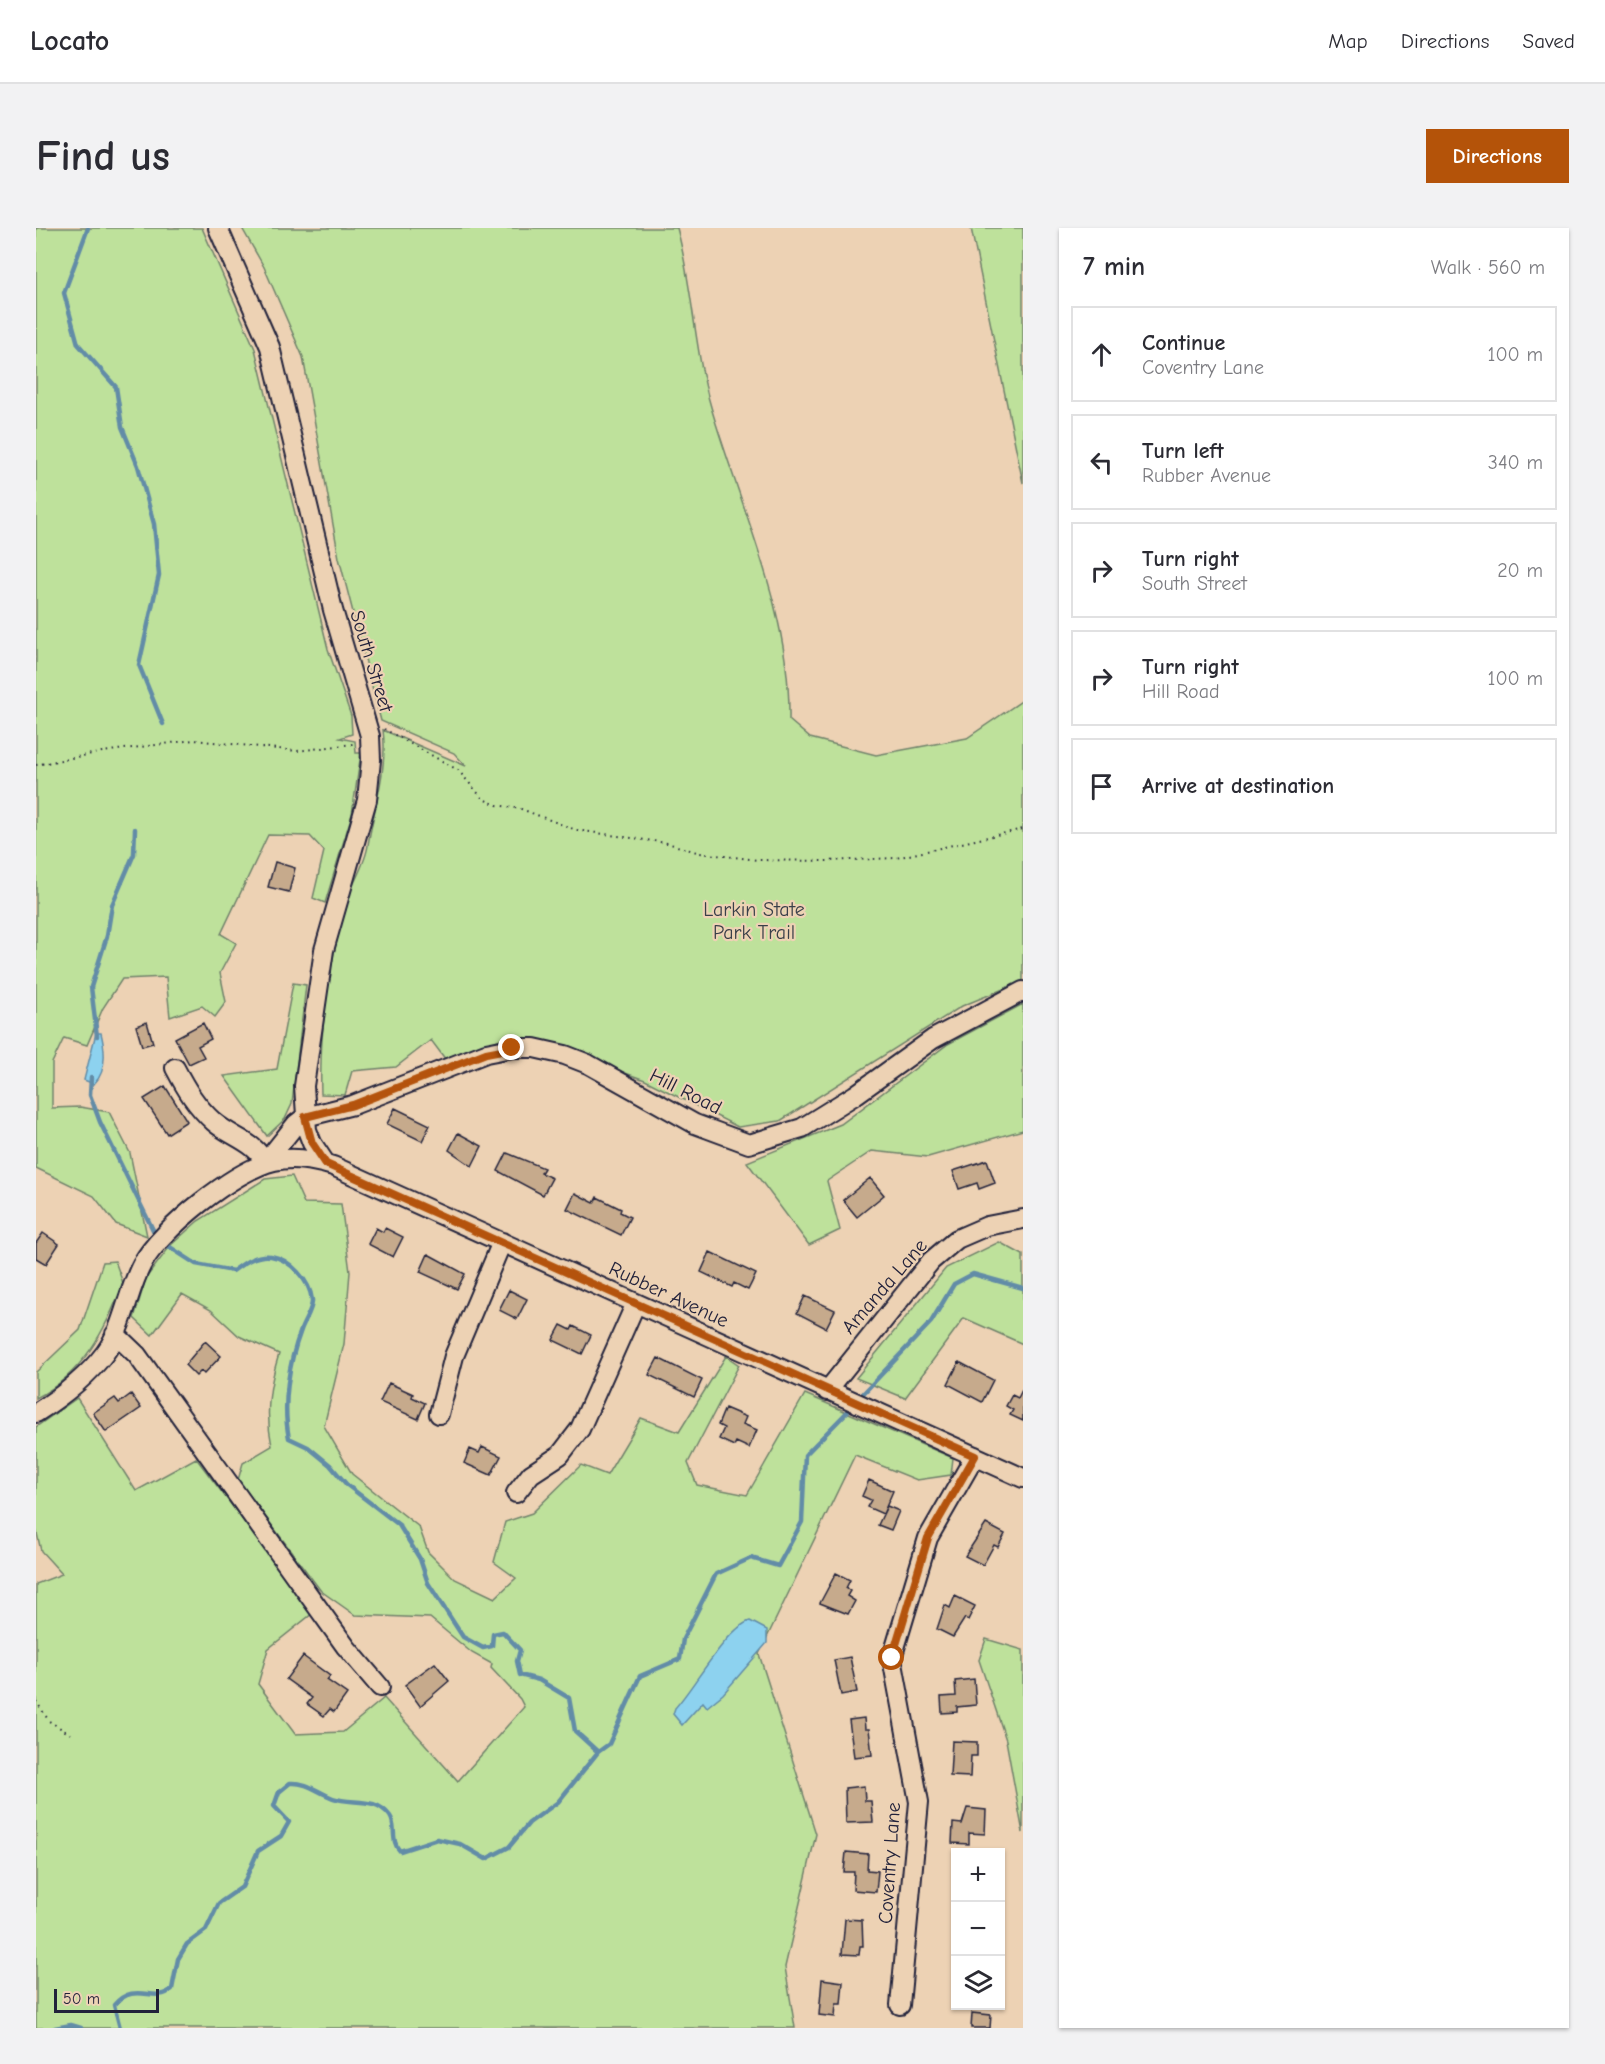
<!DOCTYPE html>
<meta charset="utf-8">
<style>
body{margin:0;font-family:"Comic Neue",sans-serif;background:#f2f2f3;color:#2b2b33}
.controls{position:absolute;right:18px;bottom:18px;display:grid;overflow:hidden;border-radius:0px;box-shadow:0 2px 4px #0004}
.controls button{width:54px;height:54px;display:grid;place-items:center;padding:0;border:0;border-bottom:2px solid #e1e1e2;background:#fff;color:#2b2b33;font:30px sans-serif}
.scale{position:absolute;left:18px;bottom:15px;width:105px;box-sizing:border-box;padding-left:6px;border:3px solid #22223b;border-top:0;font-size:16px;line-height:21px;white-space:nowrap;color:#22223b;-webkit-text-stroke:4px #edd2b4;paint-order:stroke}
.stop{position:absolute;width:18px;height:18px;margin:-14px;border:4px solid #b45309;border-radius:50%;background:#fff}
.stop.end{background:#b45309;border-color:#fff;box-shadow:0 2px 6px #0008}
.list{margin:0;padding:0;list-style:none}
h2{display:flex;justify-content:space-between;align-items:center;height:78px;margin:0;padding:0 24px;font-size:26px}
h2 small{font-size:20px;font-weight:400;color:#7c7c81}
.list li{display:grid;grid-template-columns:39px 1fr auto;gap:18px;align-items:center;box-sizing:border-box;height:96px;margin:0 12px 12px;padding:0 12px;border:2px solid #e1e1e2;border-radius:0px}
.list b{display:block;font-size:22px;white-space:nowrap}
.list p{margin:0;font-size:20px;white-space:nowrap;color:#7c7c81}
.list em{font-size:20px;font-style:normal;color:#7c7c81}
.icon{flex:none;width:33px;height:33px;fill:none;stroke:currentColor;stroke-width:2;stroke-linecap:round;stroke-linejoin:round}
.map{position:relative;flex:none;width:987px;height:1800px;overflow:hidden;border-radius:0px}
header{display:flex;align-items:center;gap:36px;box-sizing:border-box;height:84px;padding:0 30px;background:#fff;border-bottom:2px solid #e1e1e2}
header strong{font-size:28px}
nav{display:flex;gap:33px;margin-inline-start:auto;font-size:21px}
.intro{display:flex;align-items:center;justify-content:space-between;box-sizing:border-box;height:144px;padding:0 36px}
h1{margin:0;font-size:42px}
.button{padding:15px 27px;border-radius:0px;background:#b45309;color:#fff;font-size:21px;font-weight:700}
main{display:flex;gap:36px;padding:0 36px}
aside{flex:1;background:#fff;border-radius:0px;box-shadow:0 2px 4px #0004}
.map>svg:first-child{display:block}
</style>
<header>
<strong>Locato</strong>
<nav><a>Map</a><a>Directions</a><a>Saved</a></nav>
</header>
<div class="intro"><h1>Find us</h1><a class="button">Directions</a></div>
<main>
<div class="map">
<svg width="987" height="1800" viewBox="0 0 987 1800">
<rect width="100%" height="100%" fill="#edd2b4"/>
<filter id="ink" filterUnits="userSpaceOnUse"><feTurbulence type="fractalNoise" baseFrequency=".0167" numOctaves="2"/><feDisplacementMap in="SourceGraphic" scale="12" xChannelSelector="R" yChannelSelector="G"/><feConvolveMatrix kernelMatrix="1 2 1 2 8 2 1 2 1" color-interpolation-filters="sRGB"/></filter>
<g filter="url(#ink)">
<!-- green -->
<path fill="#bee19b" stroke="#70826b" stroke-width="1.5" d="M0,0H166L219,121L292,421L315,488L316,506L304,510L319,513L320,525H325L316,586L289,675L277,670L288,623L274,608L232,607L185,706L200,715L184,745L190,774L179,789L166,778L134,789L130,749L86,751L67,780L51,817L28,810L16,835V880L44,879L73,884L94,925L111,1008L80,996L58,968L0,940Z
M206,0H641C657,59 658,121 675,179C705,282 755,383 753,492L774,510L840,527L931,510L987,472V753L926,778L744,893L702,899L609,852L496,812L472,808L410,832L395,812L360,839L316,843L309,867L285,866C283,800 293,735 311,672C317,654 330,635 332,617C338,580 352,540 347,502L430,538L418,525L345,493L303,330L267,129L228,39Z
M935,0H987V255Z
M257,755L270,757L256,876L249,891L231,908L188,848L241,841Z
M987,776V902L892,929L836,923L791,953L804,1002L773,1017L711,934L805,896L912,816Z
M256,948L268,975L305,976L314,1044L308,1116L288,1198L316,1246L383,1299L392,1324L419,1351L459,1370L480,1350L458,1334L469,1294L496,1285L545,1237L571,1247L605,1190L643,1204L690,1128L703,1137L652,1235L661,1257L711,1267L769,1166L917,1230L915,1247L881,1252L819,1227L723,1426L780,1606L749,1739L759,1800H0V1356L26,1346L5,1323L0,1301V1199L41,1170L100,1263L160,1230L277,1385L232,1421L222,1456L259,1506L307,1504L348,1470L422,1553L488,1479L484,1471L455,1440L456,1436L436,1425L394,1390L319,1387L285,1363L202,1252L207,1235L236,1218C229,1186 233,1158 243,1126L203,1108L175,1082L146,1066L116,1107L98,1090L110,1050L135,1017L162,993L229,951Z
M963,1014L987,1027V1116L928,1090L869,1170L820,1150L910,1040Z
M79,1033L87,1055C70,1102 47,1146 0,1170V1144L44,1102L67,1034Z
M950,1411L987,1422V1605L970,1512L943,1432Z"/>
<!-- water -->
<path fill="#8dd2ef" stroke="#628ca7" stroke-width="1.5" d="M60,805H65C69,821 71,843 58,856L48,852Z
M714,1393L731,1402V1415L687,1466L671,1479L667,1474L646,1497L637,1486L639,1480C658,1459 691,1400 714,1393Z"/>
<g fill="none" stroke-linecap="round" stroke-linejoin="round">
<!-- stream -->
<path stroke="#628ca7" stroke-width="4.5" d="M52,0L28,65L42,116L80,159L86,199L102,238L118,296L123,347L103,437L127,496
M61,808L55,759L71,708L76,677L98,626L99,601
M55,849L54,867L64,894L120,1008
M126,1014L160,1036L197,1043C208,1035 220,1026 235,1028C254,1031 274,1053 276,1072C277,1081 268,1093 265,1102C253,1134 246,1176 253,1210L272,1219L294,1237L311,1257L363,1297L384,1331L392,1355L427,1409L447,1420L456,1418L457,1406L467,1404L484,1422L481,1433L484,1447L503,1452L533,1470L539,1503L562,1524
M822,1171L895,1094L918,1056L937,1046L987,1060
M19,1800L35,1797L45,1800
M84,1800L78,1777C100,1752 118,1777 136,1761L142,1731L151,1716L170,1702L183,1675L206,1659L222,1623L245,1608L253,1594L238,1578L243,1564L254,1555C272,1554 281,1564 297,1570C317,1577 339,1568 354,1588C361,1598 354,1613 364,1623L401,1611L424,1616L450,1631L473,1619L493,1595L522,1574L562,1524L573,1516L604,1448L644,1431L647,1411L680,1346L715,1330L742,1338L766,1294L769,1227L817,1178"/>
</g>
<!-- building -->
<path fill="#c6aa8c" stroke="#22223b" stroke-width="1.5" d="M239,634L259,640L253,664L232,659Z
M111,794L117,815L106,818L100,798Z
M167,795L175,811L162,818L168,829L153,836L139,810Z
M129,858L151,893L131,906L108,871Z
M359,880L394,897L386,913L351,896Z
M422,905L446,918L436,938L413,922Z
M471,925L508,940L505,945L516,950L507,967L462,943Z
M951,932L959,955L943,961L941,955L923,961L917,943Z
M834,950L848,967L821,989L807,972Z
M539,965L558,975L561,969L585,981L584,984L594,989L585,1007L531,981Z
M340,1000L347,1004L349,1000L367,1009L357,1029L332,1016Z
M7,1005L23,1016L10,1036L0,1030V1015Z
M674,1024L720,1046L712,1062L698,1055L696,1059L665,1044Z
M392,1026L429,1046L421,1061L384,1044Z
M473,1062L491,1071L481,1091L463,1082Z
M769,1068L799,1082L790,1100L761,1085Z
M525,1097L535,1102L537,1098L555,1107L546,1126L517,1112Z
M169,1113L185,1128L168,1146L165,1143L160,1148L149,1137Z
M622,1130L666,1152L658,1169L613,1147Z
M923,1134L957,1152L946,1174L912,1156Z
M353,1155L377,1166L376,1169L389,1175L382,1191L344,1174Z
M987,1160V1193L974,1187L977,1182L970,1178L976,1167L982,1170Z
M95,1166L105,1180L70,1204L57,1185L79,1170L83,1175Z
M689,1180L710,1189L707,1196L721,1202L713,1220L700,1214L698,1218L683,1211L688,1200L682,1197Z
M446,1219L465,1228L455,1247L428,1235L434,1221L443,1225Z
M833,1252L857,1263L847,1286L831,1279L835,1272L826,1268Z
M851,1278L863,1283L855,1302L842,1297Z
M950,1296L969,1306L962,1319L958,1317L947,1337L929,1328Z
M800,1345L814,1352L810,1360L814,1363L811,1368L819,1373L812,1386L784,1375Z
M919,1368L939,1378L932,1392L929,1390L917,1409L901,1401L909,1377L914,1380Z
M267,1428L294,1448L291,1452L311,1466L298,1484L294,1481L288,1488L271,1476L276,1470L250,1451Z
M814,1429L821,1464L805,1467L798,1432Z
M399,1435L413,1453L384,1478L369,1457Z
M938,1451L940,1477L921,1479V1484L906,1485L905,1469L920,1468L919,1453Z
M828,1490L829,1501H833L836,1527L818,1529L813,1492Z
M916,1513L941,1514V1528H935L934,1549L914,1548Z
M828,1558L829,1573H835L837,1594L810,1595L809,1560Z
M931,1580L950,1582L949,1606L933,1605V1616L916,1615L917,1595L926,1596Z
M810,1624L832,1626L831,1642L842,1643L840,1664L817,1662L818,1644H808Z
M809,1691L826,1692L827,1718H824L823,1727L806,1726Z
M786,1751L807,1754L805,1776H800L799,1789L783,1787Z
M936,1785L955,1787L954,1800H935Z"/>
<g fill="none" stroke-linecap="round" stroke-linejoin="round">
<!-- minor casing -->
<g stroke="#22223b" stroke-width="22">
<path id="minor" d="M182,0L234,119L297,382L334,508L335,532L331,572L288,722L268,858L271,902L276,915L290,936
M139,840C150,861 160,878 178,894C195,909 220,914 229,935L260,896L269,889L317,877L450,825L476,820H498L529,827L552,836L659,896L713,916L766,900L819,867L897,811L987,763
M79,1106L101,1127L310,1419L344,1459
M791,1163L895,1033L921,1011L951,998L987,991
M0,1185C25,1169 51,1149 69,1125C88,1099 91,1064 106,1036C125,1001 199,942 238,933C258,928 278,932 297,938L987,1250
M403,1186L418,1128L466,1014
M480,1265L495,1246L524,1227L544,1201L600,1075
M864,1777L883,1574L856,1430L892,1310L939,1228"/>
</g>
<!-- path -->
<path stroke="#22223b" stroke-width="2" stroke-dasharray="1.5 4.5" stroke-linecap="butt" d="M348,501L422,542L447,571L461,577L485,581L540,602L631,615L664,625L722,632L789,633L860,630L987,601
M0,537L66,524L158,512L261,523L317,516
M0,1473L13,1493L34,1506"/>
<!-- minor -->
<use href="#minor" stroke="#edd2b4" stroke-width="18"/>
</g>
</g>
<g fill="none" stroke-linecap="round" stroke-linejoin="round" filter="url(#ink)">
<!-- route -->
<path stroke="#b45309" stroke-width="8" d="M476,820L450,825L317,877L269,889L276,915L290,936L939,1228L892,1310L856,1430"/>
</g>
<g text-anchor="middle" stroke-width="4.5" stroke-linejoin="round" paint-order="stroke">
<!-- street labels -->
<g font-size="20" fill="#22223b" stroke="#edd2b4">
<text transform="translate(336 433) rotate(73)" y="7">South Street</text>
<text transform="translate(650 863) rotate(27)" y="7">Hill Road</text>
<text transform="translate(848 1058) rotate(-49)" y="7">Amanda Lane</text>
<text transform="translate(633 1066) rotate(25)" y="7">Rubber Avenue</text>
<text transform="translate(853 1635) rotate(-86)" y="7">Coventry Lane</text>
</g>
<!-- park labels -->
<g font-size="20" fill="#393f49" stroke="#edd2b4">
<text x="718" y="688">Larkin State<tspan x="718" dy="23">Park Trail</tspan></text>
</g>
</g>
</svg>
<div class="controls">
<button>+</button>
<button>−</button>
<button><svg class="icon" aria-label="layers" viewBox="0 0 24 24"><path d="M12 4l9 5-9 5-9-5zM3 14l9 5 9-5"/></svg></button>
</div>
<div class="scale">50 m</div>
<div class="stop" style="left:856px;top:1430px"></div>
<div class="stop end" style="left:476px;top:820px"></div>
</div>
<aside>
<h2>7 min<small>Walk · 560 m</small></h2>
<ul class="list">
<li><svg class="icon" aria-label="ahead" viewBox="0 0 24 24"><path d="M12 20V5M6 11l6-6 6 6"/></svg><div><b>Continue</b><p>Coventry Lane</p></div><em>100 m</em></li>
<li><svg class="icon" aria-label="left" viewBox="0 0 24 24"><path d="M17 20v-9H6M10 6l-5 5 5 5"/></svg><div><b>Turn left</b><p>Rubber Avenue</p></div><em>340 m</em></li>
<li><svg class="icon" aria-label="right" viewBox="0 0 24 24"><path d="M7 20v-9h11M14 6l5 5-5 5"/></svg><div><b>Turn right</b><p>South Street</p></div><em>20 m</em></li>
<li><svg class="icon" aria-label="right" viewBox="0 0 24 24"><path d="M7 20v-9h11M14 6l5 5-5 5"/></svg><div><b>Turn right</b><p>Hill Road</p></div><em>100 m</em></li>
<li><svg class="icon" aria-label="arrive" viewBox="0 0 24 24"><path d="M6 21V4h12l-3 4 3 4H6"/></svg><div><b>Arrive at destination</b></div></li>
</ul>
</aside>
</main>
